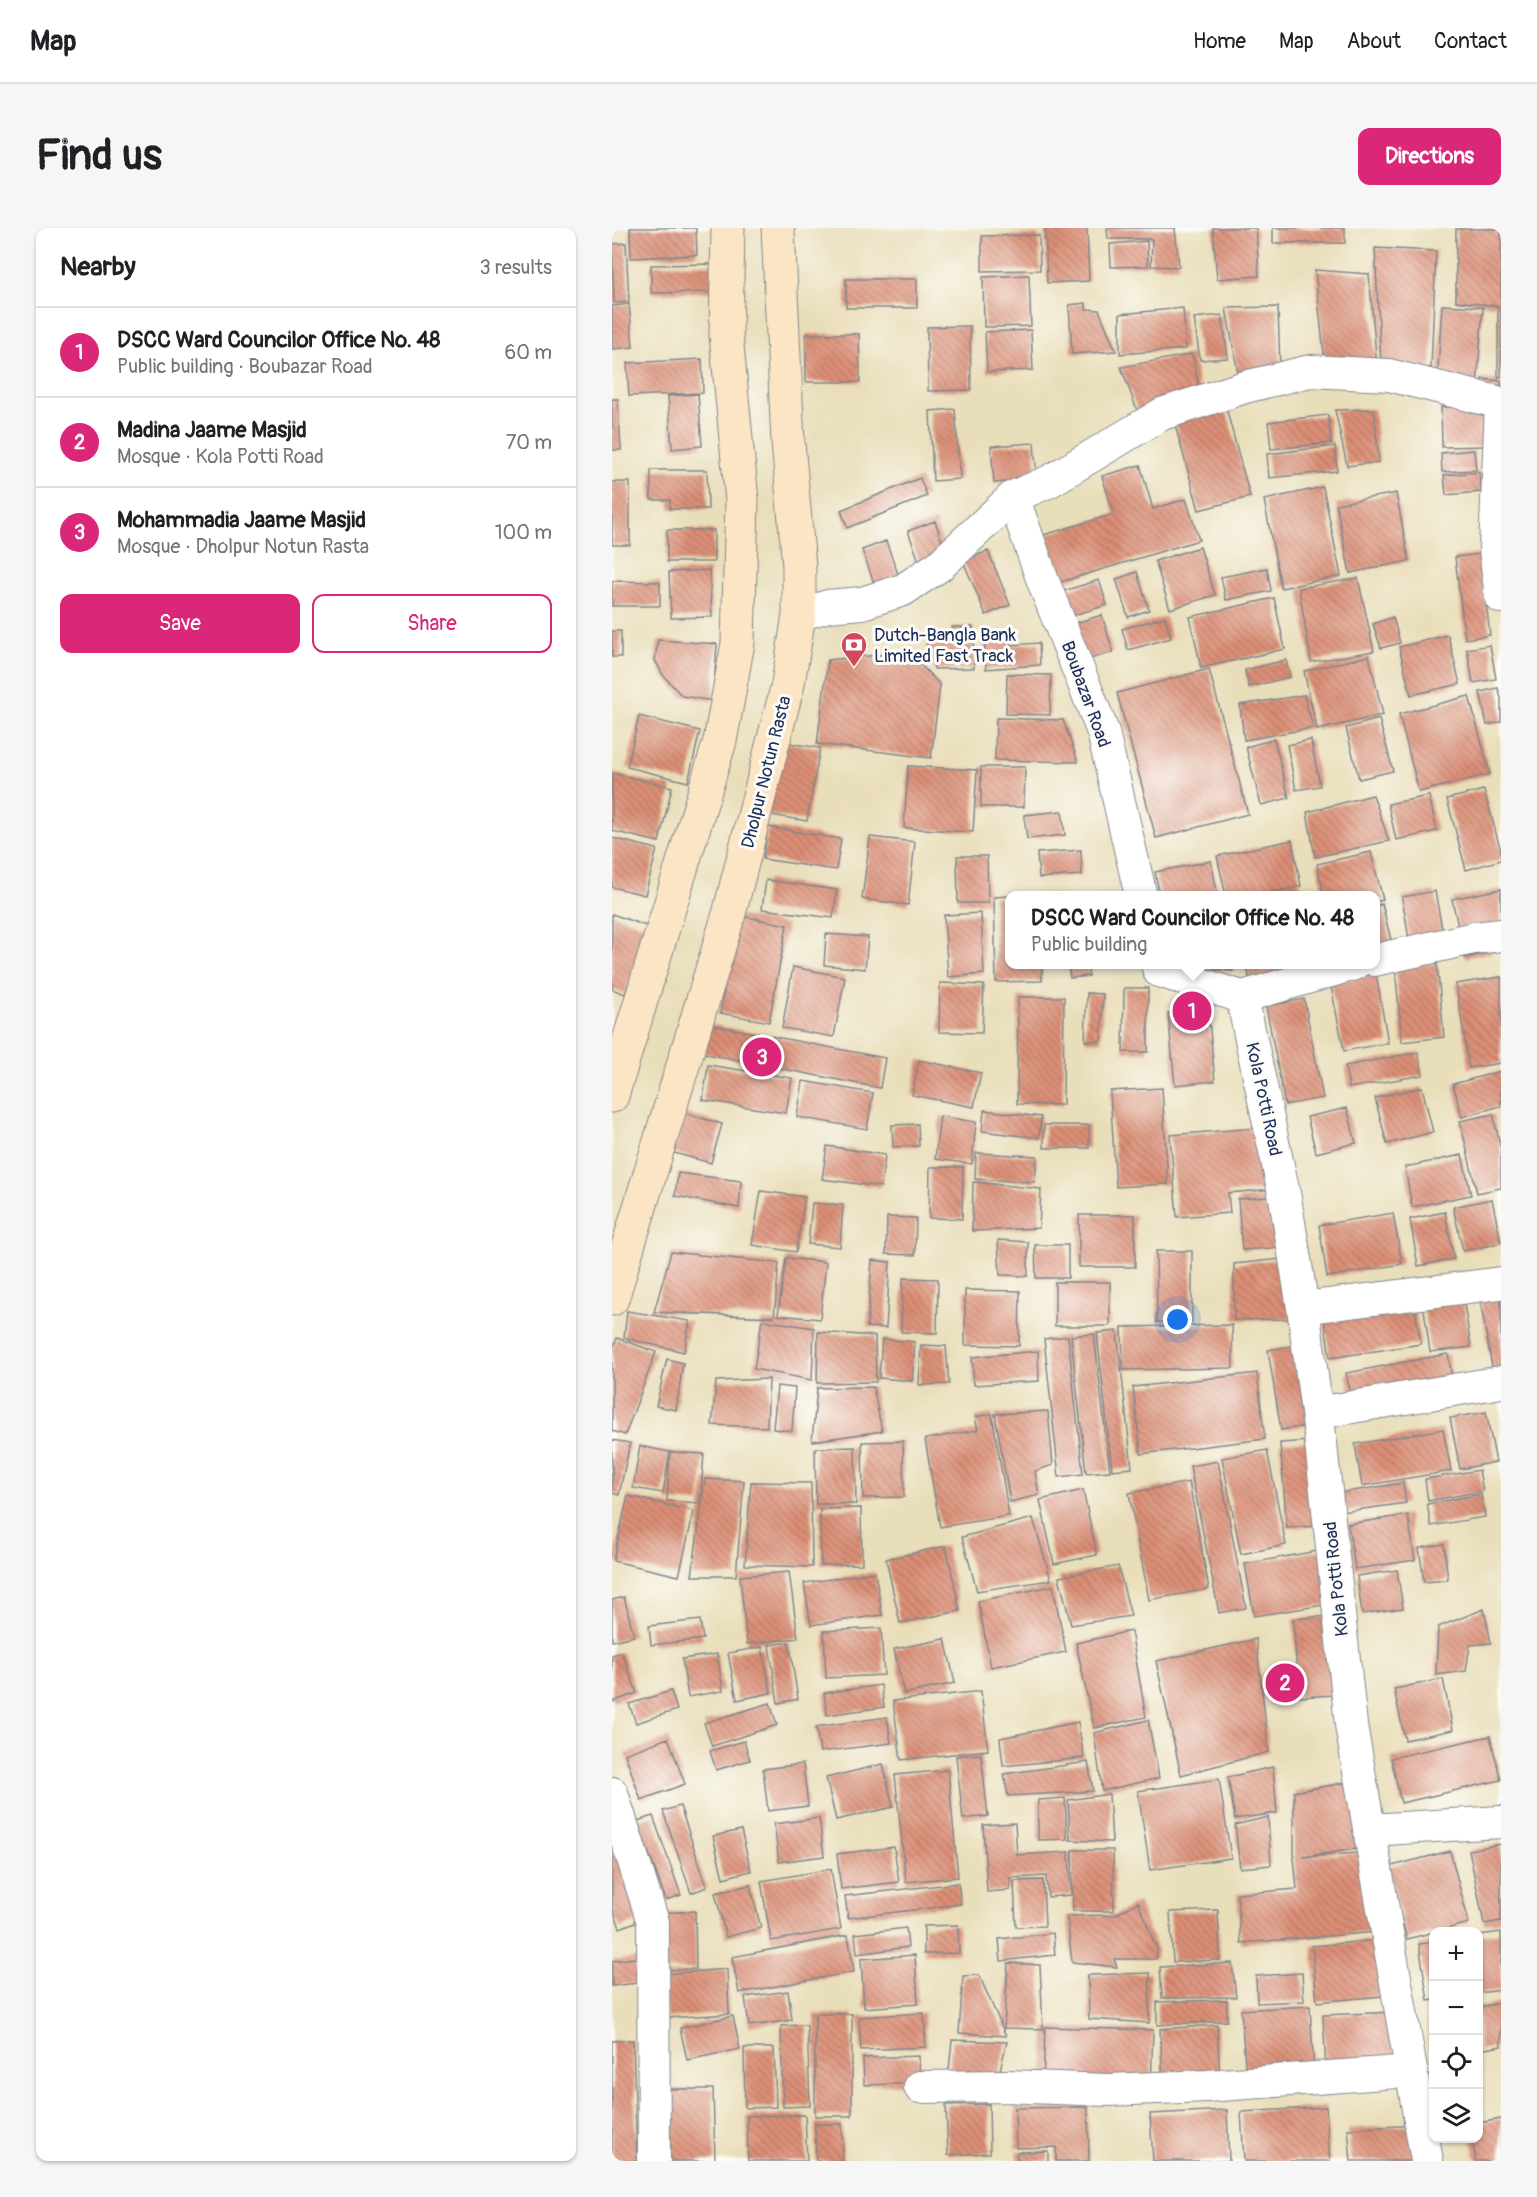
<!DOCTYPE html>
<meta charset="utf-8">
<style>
body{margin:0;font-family:Pangolin,sans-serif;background:#f6f6f6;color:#202124}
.controls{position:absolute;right:18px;bottom:18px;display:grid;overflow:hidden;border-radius:12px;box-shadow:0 2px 4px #0004}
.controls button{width:54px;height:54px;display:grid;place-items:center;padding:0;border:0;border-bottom:2px solid #e0e0e0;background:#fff;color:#202124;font:30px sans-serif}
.you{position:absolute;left:566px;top:1092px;width:21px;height:21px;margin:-15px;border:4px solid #fff;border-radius:50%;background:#1a73e8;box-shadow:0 0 0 9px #1a73e833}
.badge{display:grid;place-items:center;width:39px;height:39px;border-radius:50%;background:#db2777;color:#fff;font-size:20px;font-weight:700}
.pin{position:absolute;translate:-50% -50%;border:3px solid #fff;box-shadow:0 2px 6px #0006}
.popup{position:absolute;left:393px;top:663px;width:375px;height:78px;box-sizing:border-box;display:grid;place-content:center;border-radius:12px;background:#fff;filter:drop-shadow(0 2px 4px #0005);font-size:20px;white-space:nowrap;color:#757577}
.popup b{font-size:22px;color:#202124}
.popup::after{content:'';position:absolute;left:50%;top:100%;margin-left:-12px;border:12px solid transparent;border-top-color:#fff}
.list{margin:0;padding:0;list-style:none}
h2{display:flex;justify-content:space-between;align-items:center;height:78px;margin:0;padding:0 24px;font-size:26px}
h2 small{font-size:20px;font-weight:400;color:#757577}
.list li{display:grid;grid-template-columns:39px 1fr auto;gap:18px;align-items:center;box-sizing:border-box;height:90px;padding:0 24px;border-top:2px solid #e0e0e0}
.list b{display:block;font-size:22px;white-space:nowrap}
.list p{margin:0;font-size:20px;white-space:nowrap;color:#757577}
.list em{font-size:20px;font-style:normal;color:#757577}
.actions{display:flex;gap:12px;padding:18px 24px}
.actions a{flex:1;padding:14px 0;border:2px solid #db2777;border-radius:12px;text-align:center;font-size:21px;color:#db2777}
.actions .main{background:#db2777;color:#fff}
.icon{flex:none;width:33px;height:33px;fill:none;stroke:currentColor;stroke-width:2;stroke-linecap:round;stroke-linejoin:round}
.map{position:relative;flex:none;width:889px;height:1933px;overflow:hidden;border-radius:12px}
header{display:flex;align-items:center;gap:36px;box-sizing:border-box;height:84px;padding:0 30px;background:#fff;border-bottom:2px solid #e0e0e0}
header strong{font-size:28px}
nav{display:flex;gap:33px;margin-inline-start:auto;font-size:21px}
.intro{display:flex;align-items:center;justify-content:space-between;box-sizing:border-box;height:144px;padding:0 36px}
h1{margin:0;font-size:42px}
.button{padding:15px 27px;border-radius:12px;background:#db2777;color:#fff;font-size:21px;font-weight:700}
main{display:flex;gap:36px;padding:0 36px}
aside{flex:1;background:#fff;border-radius:12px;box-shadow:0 2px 4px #0004}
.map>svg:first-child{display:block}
</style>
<header>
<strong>Map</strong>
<nav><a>Home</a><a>Map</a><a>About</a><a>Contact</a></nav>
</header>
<div class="intro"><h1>Find us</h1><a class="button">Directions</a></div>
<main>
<aside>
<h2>Nearby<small>3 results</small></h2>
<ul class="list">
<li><span class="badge">1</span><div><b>DSCC Ward Councilor Office No. 48</b><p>Public building · Boubazar Road</p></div><em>60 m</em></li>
<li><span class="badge">2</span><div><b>Madina Jaame Masjid</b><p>Mosque · Kola Potti Road</p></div><em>70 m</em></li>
<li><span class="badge">3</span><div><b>Mohammadia Jaame Masjid</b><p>Mosque · Dholpur Notun Rasta</p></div><em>100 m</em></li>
</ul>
<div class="actions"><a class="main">Save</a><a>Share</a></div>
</aside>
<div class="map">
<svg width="889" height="1933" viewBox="0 0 889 1933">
<defs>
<pattern id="building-back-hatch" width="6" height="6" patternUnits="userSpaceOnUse" patternTransform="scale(1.5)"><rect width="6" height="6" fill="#dc8f76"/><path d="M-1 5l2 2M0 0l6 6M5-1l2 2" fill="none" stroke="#b27564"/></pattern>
</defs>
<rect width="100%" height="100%" fill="#fdfcf7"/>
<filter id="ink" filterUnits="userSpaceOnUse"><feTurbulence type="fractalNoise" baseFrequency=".0167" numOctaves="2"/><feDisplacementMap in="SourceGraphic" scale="12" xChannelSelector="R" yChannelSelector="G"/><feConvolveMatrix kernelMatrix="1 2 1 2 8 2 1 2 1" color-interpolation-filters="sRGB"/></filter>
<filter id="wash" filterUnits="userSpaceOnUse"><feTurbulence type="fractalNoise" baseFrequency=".008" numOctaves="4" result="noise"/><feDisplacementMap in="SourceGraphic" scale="24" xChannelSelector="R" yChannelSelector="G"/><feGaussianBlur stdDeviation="1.35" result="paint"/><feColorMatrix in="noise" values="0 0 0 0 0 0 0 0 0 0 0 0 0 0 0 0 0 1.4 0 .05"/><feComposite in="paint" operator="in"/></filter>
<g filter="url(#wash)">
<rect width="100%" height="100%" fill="#e9deba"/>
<g id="blocks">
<!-- building -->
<path fill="url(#building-back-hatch)" d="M18,0H84L85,27L19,30Z
M433,0H475L477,53L435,55Z
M495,0H563L567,39L539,38L540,11H496Z
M601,0H644L647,48L605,51Z
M661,0H733V15H661Z
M844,1H889V149H886V78L844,73Z
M427,7L428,42L370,43V8Z
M535,13L536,38L499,39L498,16Z
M14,15L17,74L2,75L0,16Z
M763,20L824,23L819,140L769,138Z
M102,36V64L39,65V37Z
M703,42L757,46L765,140L713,136Z
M417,47L419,98L372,99L371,49Z
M234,51H305V80H234Z
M474,75V81L487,82L504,123L460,126L457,77Z
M17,76L21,119L0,121V78Z
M830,77L871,79L865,159L825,157Z
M666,79L668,142L627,151L614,80Z
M571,80L574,121L508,126V86Z
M610,87L616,130L588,132L582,90Z
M358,98L359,162L316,163L315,99Z
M419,102L421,142L375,144L373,104Z
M194,106H247L248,154H194Z
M580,126L589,168L528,190L509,139Z
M90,131L91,165L17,168L15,135Z
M870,151L889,153V170L868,169Z
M86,166L90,218L60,221L56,168Z
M0,171H6L9,222H0Z
M613,176L638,269L587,282L561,190Z
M873,178L875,218L830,219L829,179Z
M343,181L348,251L321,253L318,183Z
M762,181L767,234L735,238L723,182Z
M716,187L719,215L659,221L656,194Z
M422,215L425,252L382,255L379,218Z
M723,218L725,243L657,250L655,226Z
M862,222L864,242L830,244L829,225Z
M528,237L541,281L574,271L587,312L442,356L428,308L502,286L490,248Z
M39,242H95L96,281H58V272H39Z
M867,244L869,264L834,267L832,247Z
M308,250L315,268L235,300L229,282Z
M0,254H18V317H0Z
M711,259L729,348L669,360L652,272Z
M784,265L797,333L738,345L724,276Z
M323,293L334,326L308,336L296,303Z
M55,302H102V334H55Z
M274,313L290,357L266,366L250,322Z
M588,319L603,367L558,381L543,333Z
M376,323L398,377L374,387L351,333Z
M868,326L878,407L853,411L843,329Z
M655,340L659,363L614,372L609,349Z
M97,342L100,389L59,390L57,344Z
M525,344L537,382L516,389L504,351Z
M746,350L762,423L699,434L687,360Z
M487,352L495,377L452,390L445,365Z
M0,353L48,354V378H0Z
M662,370L673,421L589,440L578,389Z
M490,387L501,424L468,434L457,397Z
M553,389L559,410L516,422L510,401Z
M781,389L788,415L769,420L761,396Z
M340,399H361L362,440L322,441L321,427H315V406L341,405Z
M0,403H9V429H0Z
M398,405L399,417L427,415L428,437L374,441L372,407Z
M836,407L848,456L799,467L787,419Z
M46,412L105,416L101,473L70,468L51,447L43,432Z
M878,417L884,451L861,455L855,421Z
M287,425L307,435L328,457L319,530L205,516L216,432Z
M757,428L771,487L705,502L692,443Z
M674,432L678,449L637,459L633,442Z
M597,441L636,586L544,610L505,465Z
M395,446L439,447L438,487L394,486Z
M886,460L889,470V494L875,497L868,464Z
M692,467L701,500L632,512L628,477Z
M857,468L878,546L807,564L787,486Z
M27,488L88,503L76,554L15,539Z
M384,490L451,492L466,534L383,532Z
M767,491L781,543L747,551L734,500Z
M662,511L677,570L649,577L634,519Z
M699,512L708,558L684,562L675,517Z
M165,513L208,520L195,593L152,586Z
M296,538L365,542L361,604L292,600Z
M369,539H413L412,579H369Z
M0,545L60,559L47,614L0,603Z
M872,562L889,623V632L854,642L835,571Z
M761,567L777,613L703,629L695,584Z
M817,568L825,603L784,612L776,576Z
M450,583L453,607L415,611L412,587Z
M156,599L229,611L224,642L151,631Z
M258,609L303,614L296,677L250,671Z
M0,610L45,621L33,667L0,659Z
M680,612L689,658L647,668H614L605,628Z
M469,622L470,647L427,650L425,625Z
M759,624L771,672L763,674V668H712L705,636Z
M345,628H375L376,675H346Z
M599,633L606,668H548L543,644Z
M154,652L225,662L221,690L150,681Z
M889,661V722L853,730L840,671Z
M823,663L831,706L797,711L790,669Z
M397,668V736H430V753L384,754L382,669Z
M770,676L782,724L763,728V678Z
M369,685L372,746L336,749L332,687Z
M0,686L37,699L13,766L0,761Z
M125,687L175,697L157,794L108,785Z
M214,706L256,709L253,741L212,737Z
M825,735L832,809L790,814L783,739Z
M456,736H475L477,748L458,750Z
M561,736H620L621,743L561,739Z
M635,736H712L638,757Z
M181,739L233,749L222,809L170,800Z
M764,746L776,815L732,823L718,754Z
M889,749V835L857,840L844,756Z
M328,755L372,757L370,805L327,804Z
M512,760H536V824H511Z
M475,765L491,766L489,813H473Z
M406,769H452L451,877L405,876Z
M692,771L711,870L673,877L654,778Z
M596,782L603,853L563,857L556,785Z
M96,796L273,830L268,860L90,825Z
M806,824L811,847L737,860L733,838Z
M307,832L369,845L362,879L300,867Z
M96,837L180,850L174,885L91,872Z
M889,843V878L850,889L841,856Z
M191,853L261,865L255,901L185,889Z
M810,859L821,904L775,916L763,870Z
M550,860L556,956L504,959L498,863Z
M735,880L744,915L704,925L695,889Z
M372,882L429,889L427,910L370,903Z
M73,885L110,896L99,935L62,925Z
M881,886L889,921V960L865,965L848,893Z
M328,888L364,894L360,936L323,931Z
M306,896L307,918L281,919L280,897Z
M432,897H477V920H432Z
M657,899L662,961L616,965L618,985L565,989L558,907Z
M215,918L273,927L269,959L210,951Z
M364,925L425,928L423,954L363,951Z
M850,927L859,967L800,979L793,939Z
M318,939H351L350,991L317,990Z
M66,945L129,953L127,980L63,968Z
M361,954L429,961L427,1000L360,1003Z
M149,963L193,969L184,1024L140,1017Z
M671,968L674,1019L630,1022L626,971Z
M880,971L889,1015L851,1023L841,979Z
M200,975L231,977L228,1019L196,1016Z
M833,984L842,1031L806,1038L798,991Z
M781,985L790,1036L715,1049L707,997Z
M467,987H523V1039H467Z
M275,989L304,990L303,1027L274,1026Z
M386,1012L416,1014V1048L388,1047Z
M423,1017H456V1050H424Z
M544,1023H580V1094H545Z
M59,1024L167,1035L162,1089L42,1084Z
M174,1030L214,1034L208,1091L166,1087Z
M678,1030L688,1091L622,1092V1036Z
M260,1032L278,1034L274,1100L255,1099Z
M291,1050L326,1051L325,1105L289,1104Z
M443,1054H498V1098H443Z
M353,1062L408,1063L407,1118L353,1117Z
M889,1068V1148L882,1150L868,1072Z
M801,1069L809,1116L718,1130L711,1083Z
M851,1069L859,1119L818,1124L811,1075Z
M15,1083L78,1093L72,1124L12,1110Z
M150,1092L202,1100L200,1152L142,1141Z
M620,1097L621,1140L511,1142L510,1099Z
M505,1103L520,1240L500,1242L485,1105Z
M206,1104L263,1108L264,1154L205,1155Z
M482,1106L498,1243L474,1245L459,1108Z
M456,1108L471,1246L447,1249L432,1111Z
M5,1110L44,1124L13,1207L0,1203V1123Z
M270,1111L303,1114L300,1153L267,1150Z
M309,1117L334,1118L337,1156L307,1157Z
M686,1117L700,1197L669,1202L656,1122Z
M426,1123L427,1153L362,1157L360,1129Z
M836,1126L841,1154L740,1172L734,1145Z
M55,1131L71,1135L64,1182L44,1178Z
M645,1145L653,1211L529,1226L521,1159Z
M157,1151L155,1199L100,1197L104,1153Z
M165,1158L183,1160L180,1203L161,1201Z
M261,1159L270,1203L200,1213L205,1160Z
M436,1183L441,1237L423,1243L427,1267L398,1274L383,1186Z
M874,1184L884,1234L848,1241L838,1190Z
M380,1186L397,1288L328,1299L313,1211L366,1202L363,1189Z
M831,1201L839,1243L750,1258L743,1216Z
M0,1212L18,1215L7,1267L0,1265Z
M291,1213L292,1269L251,1270L250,1214Z
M698,1213L705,1298L675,1300L668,1215Z
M28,1218L58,1224L51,1265L21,1260Z
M243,1219L244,1276H204L203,1220Z
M655,1222L674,1317L629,1326L610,1230Z
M58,1224L92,1226L88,1275L55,1273Z
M606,1233L634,1380L607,1385L578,1238Z
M867,1242L871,1263L816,1273L813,1251Z
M93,1251L132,1253L124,1348H80Z
M139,1254L199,1255L200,1339L133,1337Z
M577,1254L597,1361L537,1372L517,1265Z
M791,1255L794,1275L730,1284L727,1265Z
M471,1262L485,1327L442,1336L428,1272Z
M869,1266L873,1289L819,1298L815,1276Z
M16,1268L82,1283L67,1348L1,1333Z
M249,1280L250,1336L209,1337L208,1281Z
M796,1287L803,1332L743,1341L736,1296Z
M421,1290L439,1352L365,1363L350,1309Z
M832,1316L836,1352L812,1354L807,1320Z
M334,1318L348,1383L288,1395L274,1331Z
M710,1322L719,1376L642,1388L633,1336Z
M506,1338L519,1388L459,1397L447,1349Z
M785,1342L791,1380L750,1386L745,1348Z
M177,1344L186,1410L135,1416L128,1348Z
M263,1344L270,1387L199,1397L192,1355Z
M441,1358L454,1424L379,1439L366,1373Z
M12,1369L22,1408L0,1413V1372Z
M872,1381L879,1415L858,1417L854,1443L824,1447L826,1399Z
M718,1388L724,1467L687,1469L681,1391Z
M88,1392L91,1411L39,1417L37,1398Z
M269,1400L272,1447L214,1450L212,1403Z
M519,1403L534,1489L482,1500L464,1415Z
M333,1411L343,1455L292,1466L282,1421Z
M644,1411L657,1524L569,1547L544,1433Z
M177,1414L186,1471L166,1475L157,1417Z
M150,1419L159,1465L125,1472L116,1425Z
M10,1424L25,1465L0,1474V1427Z
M105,1426L111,1463L76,1469L70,1431Z
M831,1451L841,1502L793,1512L782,1461Z
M269,1457L272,1479L215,1487L212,1465Z
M59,1463L65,1482L24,1495L17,1476Z
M369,1463L376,1522L289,1532L281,1473Z
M158,1475L165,1497L100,1518L92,1495Z
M275,1489L279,1515L208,1524L204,1499Z
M536,1492L547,1550L490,1563L482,1505Z
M466,1494L472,1530L391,1538L388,1510Z
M878,1508L889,1552L789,1575L779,1530Z
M56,1510L73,1556L29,1572L13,1526Z
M132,1513L138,1532L104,1542L98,1523Z
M369,1526L376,1588L351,1591L344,1528Z
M476,1534L481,1563L396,1568L392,1546Z
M191,1536L196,1578L156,1583L151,1541Z
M271,1536L281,1579L224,1592L214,1550Z
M661,1539L665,1585L623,1591L616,1549Z
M336,1542L346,1649L294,1654L283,1547Z
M607,1551L619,1630L538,1642L526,1563Z
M743,1553L751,1620L691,1629L759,1624L766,1704L629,1715L625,1666L685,1661L682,1630V1564Z
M497,1566L500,1614L458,1612L456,1572Z
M453,1570L455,1611L426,1612V1572Z
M68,1578L95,1659L79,1665L51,1583Z
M41,1588L69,1667L54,1672L25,1593Z
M656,1589L659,1637L628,1640L623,1597Z
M207,1590L212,1628L167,1634L162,1596Z
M403,1595L405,1627L457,1624L459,1667L436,1669L434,1648L398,1650V1662L375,1664L371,1597Z
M129,1602L139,1643L111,1650L101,1608Z
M889,1616V1693L872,1696L857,1622Z
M282,1619L287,1654L229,1661L225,1626Z
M460,1622H501L502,1683H461Z
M4,1623L31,1691L8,1700L0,1678V1624Z
M838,1623L857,1695L795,1711L776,1639Z
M219,1641L229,1701L159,1713L149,1653Z
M431,1652L433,1698L404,1699L402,1653Z
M346,1655L349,1676L236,1690L233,1668Z
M138,1657L149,1700L114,1709L103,1665Z
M526,1674L545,1722L544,1731H502L505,1739L460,1734L455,1688L503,1687Z
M606,1682L608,1732L561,1734L558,1684Z
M83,1683L84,1741L47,1742L45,1685Z
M346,1697L347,1725L312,1726V1698Z
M294,1700L296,1719L245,1726L243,1706Z
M889,1704V1762L867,1765V1707Z
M441,1705L443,1727L389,1733L387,1711Z
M236,1707L242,1744L127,1765L120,1729Z
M766,1712L771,1768L705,1774L700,1718Z
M822,1714V1772L816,1773L807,1716Z
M303,1727L306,1776L252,1780L249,1731Z
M31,1729L34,1754L0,1758V1733Z
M396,1735L428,1737L431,1801L392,1800Z
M620,1735L624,1769L550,1770L548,1739Z
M115,1741L117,1786L54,1790L51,1746Z
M538,1745L537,1795L477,1791L476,1747Z
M690,1745L692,1773L645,1775L644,1748Z
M367,1747L394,1808L347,1805L351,1748Z
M176,1763L180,1792L137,1798L133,1769Z
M615,1772V1793L545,1797V1774Z
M889,1775V1818L867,1822V1779Z
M698,1778L702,1845L634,1849L629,1782Z
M784,1784L786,1838L714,1841L711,1787Z
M312,1785L314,1819L249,1822L247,1789Z
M203,1786H240V1888H203Z
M121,1788L128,1821L75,1832L68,1800Z
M195,1797L198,1878L171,1879L169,1798Z
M605,1797L608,1852L551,1856L548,1801Z
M433,1799L541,1802L539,1858L431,1856Z
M21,1812L25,1933H0V1813Z
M340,1812L395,1814L385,1854L336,1851Z
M132,1820H162L164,1879L133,1880Z
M307,1828L308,1855L252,1857L251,1830Z
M56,1861H101L103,1933H57Z
M377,1876L378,1925L336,1927L334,1877Z
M476,1879L477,1933H444V1919L404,1920L403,1880Z
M714,1879L718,1933H632L629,1884Z
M615,1882L617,1933H541L538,1886Z
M193,1887L195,1933H136L135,1888Z
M889,1891V1933H864L860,1910H867V1895Z
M203,1896H230L231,1933H204Z
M803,1897L810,1933H739L736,1901Z
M436,1923V1933H405V1924Z"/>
</g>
</g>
<g filter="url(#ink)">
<use href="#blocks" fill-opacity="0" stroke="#82868c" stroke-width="1.5"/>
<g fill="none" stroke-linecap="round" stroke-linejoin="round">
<!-- street casing -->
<g stroke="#82868c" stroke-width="34">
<path id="street" d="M889,175L883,322L889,369
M401,269L431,353L491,504L529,668
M187,387L216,378L250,375L291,362L327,338L401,269L438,253L550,186L633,159L698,143L777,147L889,175
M763,732L862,710L889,707
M545,736L547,743L630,769L743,736
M630,769L673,970L691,1080L708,1207L739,1497L815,1933
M691,1080L889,1055
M705,1185L889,1154
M0,1565L41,1694L42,1933
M757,1602L889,1594
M308,1859L394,1858L495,1862L595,1858L799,1843"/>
</g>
<!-- secondary casing -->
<g stroke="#82868c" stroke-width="35">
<path id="secondary" d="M0,868L108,513L126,415L130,273L114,107L116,0
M0,1071L117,686L176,456L187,387V338L176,214L166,0"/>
</g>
<!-- street -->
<use href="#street" stroke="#fff" stroke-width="32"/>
<!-- secondary -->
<use href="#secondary" stroke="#fce5c4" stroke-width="33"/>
</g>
</g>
<!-- icons -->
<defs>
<g id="bank-pin" transform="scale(1.35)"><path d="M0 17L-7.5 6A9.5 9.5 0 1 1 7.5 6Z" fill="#d1495b" stroke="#fdfcf7"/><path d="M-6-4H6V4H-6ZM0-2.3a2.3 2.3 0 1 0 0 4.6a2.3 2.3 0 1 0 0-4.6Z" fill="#fff"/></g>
</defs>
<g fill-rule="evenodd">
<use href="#bank-pin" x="242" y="417"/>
</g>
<g text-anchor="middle" stroke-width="6" stroke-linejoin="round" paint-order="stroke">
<!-- poi labels -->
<g font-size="18" fill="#1b2f5e" stroke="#fdfcf7" text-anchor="start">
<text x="262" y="413">Dutch-Bangla Bank<tspan x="262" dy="21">Limited Fast Track</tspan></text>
</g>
<!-- street labels -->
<g font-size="18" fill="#1b2f5e" stroke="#fdfcf7">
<text transform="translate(474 466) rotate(70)" y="6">Boubazar Road</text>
<text transform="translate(154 544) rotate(-76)" y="6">Dholpur Notun Rasta</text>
<text transform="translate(652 871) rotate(78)" y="6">Kola Potti Road</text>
<text transform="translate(724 1351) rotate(-96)" y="6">Kola Potti Road</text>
</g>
</g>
</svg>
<div class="controls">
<button>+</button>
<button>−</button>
<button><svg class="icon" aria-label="locate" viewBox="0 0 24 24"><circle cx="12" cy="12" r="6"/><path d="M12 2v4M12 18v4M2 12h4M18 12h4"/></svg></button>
<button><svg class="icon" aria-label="layers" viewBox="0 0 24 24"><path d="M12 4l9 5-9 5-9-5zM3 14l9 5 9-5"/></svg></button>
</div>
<div class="you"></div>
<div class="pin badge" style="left:580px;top:783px">1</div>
<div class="popup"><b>DSCC Ward Councilor Office No. 48</b>Public building</div>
<div class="pin badge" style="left:673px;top:1455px">2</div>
<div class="pin badge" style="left:150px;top:829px">3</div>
</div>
</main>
